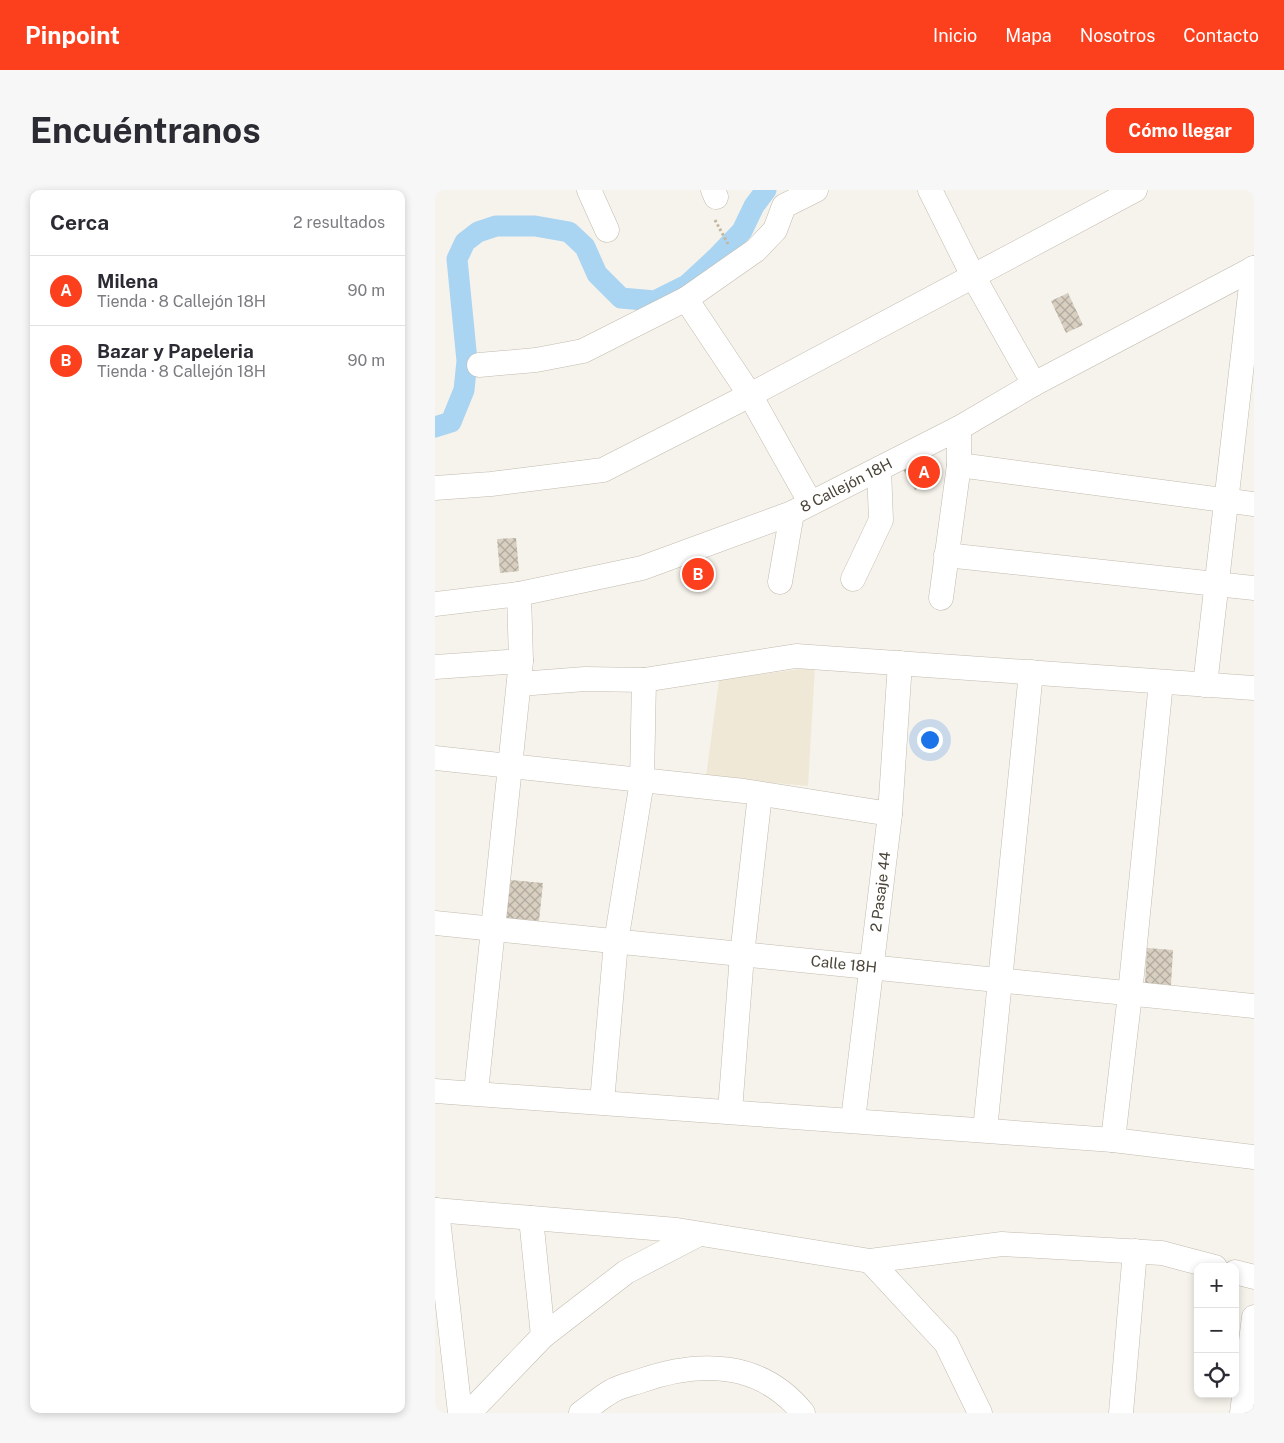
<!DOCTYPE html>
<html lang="es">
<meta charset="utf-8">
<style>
body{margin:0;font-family:"Public Sans",sans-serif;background:#f7f7f7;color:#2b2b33}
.controls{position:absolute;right:15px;bottom:15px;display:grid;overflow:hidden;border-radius:10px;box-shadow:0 2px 8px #0003}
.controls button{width:45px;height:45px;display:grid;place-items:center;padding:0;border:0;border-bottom:1px solid #e1e1e2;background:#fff;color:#2b2b33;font:25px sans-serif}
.you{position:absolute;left:494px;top:549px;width:18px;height:18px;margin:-12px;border:4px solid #fff;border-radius:50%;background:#1a73e8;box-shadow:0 0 0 8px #1a73e833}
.badge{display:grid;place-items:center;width:32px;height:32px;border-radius:50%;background:#fc3f1d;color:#fff;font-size:16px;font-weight:700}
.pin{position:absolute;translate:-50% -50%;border:2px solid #fff;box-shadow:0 1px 5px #0006}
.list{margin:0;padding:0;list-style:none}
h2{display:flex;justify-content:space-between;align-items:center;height:65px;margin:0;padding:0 20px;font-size:21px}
h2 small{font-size:16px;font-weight:400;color:#7c7c81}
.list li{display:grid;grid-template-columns:32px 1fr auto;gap:15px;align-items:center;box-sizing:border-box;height:70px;padding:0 20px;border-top:1px solid #e1e1e2}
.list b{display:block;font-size:19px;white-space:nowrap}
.list p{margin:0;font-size:16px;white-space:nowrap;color:#7c7c81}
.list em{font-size:16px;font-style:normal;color:#7c7c81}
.icon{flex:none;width:28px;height:28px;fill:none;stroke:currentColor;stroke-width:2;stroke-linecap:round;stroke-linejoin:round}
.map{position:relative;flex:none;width:819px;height:1223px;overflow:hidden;border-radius:10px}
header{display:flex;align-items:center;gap:30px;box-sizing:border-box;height:70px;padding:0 25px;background:#fc3f1d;color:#fff}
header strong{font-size:24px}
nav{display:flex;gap:28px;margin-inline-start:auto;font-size:18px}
.intro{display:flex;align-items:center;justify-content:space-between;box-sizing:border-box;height:120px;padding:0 30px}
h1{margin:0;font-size:35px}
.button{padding:12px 22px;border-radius:10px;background:#fc3f1d;color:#fff;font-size:18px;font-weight:700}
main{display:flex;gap:30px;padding:0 30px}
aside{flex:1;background:#fff;border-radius:10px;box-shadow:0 2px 8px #0003}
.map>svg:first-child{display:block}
</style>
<header>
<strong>Pinpoint</strong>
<nav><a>Inicio</a><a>Mapa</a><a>Nosotros</a><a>Contacto</a></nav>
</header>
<div class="intro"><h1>Encuéntranos</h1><a class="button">Cómo llegar</a></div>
<main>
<aside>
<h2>Cerca<small>2 resultados</small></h2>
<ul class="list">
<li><span class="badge">A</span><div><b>Milena</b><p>Tienda · 8 Callejón 18H</p></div><em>90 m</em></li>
<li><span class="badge">B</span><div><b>Bazar y Papeleria</b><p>Tienda · 8 Callejón 18H</p></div><em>90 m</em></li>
</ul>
</aside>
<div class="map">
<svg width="819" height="1223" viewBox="0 0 819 1223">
<defs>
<pattern id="building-cross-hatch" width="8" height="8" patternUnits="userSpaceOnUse" patternTransform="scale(1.25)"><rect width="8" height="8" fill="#d8cfc1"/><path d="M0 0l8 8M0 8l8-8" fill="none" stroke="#b1aa9e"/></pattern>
</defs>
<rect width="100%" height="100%" fill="#f6f3ec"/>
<!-- education -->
<path fill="#efe8d6" d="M380,477L373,596L271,587L284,490Z"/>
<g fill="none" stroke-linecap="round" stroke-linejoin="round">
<!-- canal -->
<path stroke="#a9d4f2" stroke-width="21" d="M0,237L16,232L29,200L32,171L22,69L30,52L43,42L61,36H100L134,42L150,57L162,84L186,108L220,111L252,95L281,68L307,41L319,16L331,0"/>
</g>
<!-- building -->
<path fill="url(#building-cross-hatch)" d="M633,103L648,135L631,143L616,111Z
M491,263L505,285L480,300L467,278Z
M81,348L84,381L65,383L62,349Z
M269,371L274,394L256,397L252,375Z
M76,690L108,693L104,731L71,728Z
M712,758L738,760L736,795L710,793Z"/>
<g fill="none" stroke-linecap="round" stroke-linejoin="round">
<!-- minor casing -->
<g stroke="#c2bbae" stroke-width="25">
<g id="minor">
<path d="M154,0L172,40"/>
<path d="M278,0L281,7"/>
<path d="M495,0L538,86L599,194"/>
<path d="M251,109L315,205L375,312"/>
<path d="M44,175L101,170L148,161L251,109L321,60L340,40L349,16L381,0"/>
<path d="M524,275L819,314"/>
<path d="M0,298L56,294L168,280L315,205L700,0"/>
<path d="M511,365L819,398"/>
<path d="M418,389L446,330L444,279"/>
<path d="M345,392L357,323"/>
<path d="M506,408L524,275V238"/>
<path id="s1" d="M0,414L84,404L207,378L357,323L524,238L599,194L819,78"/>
<path d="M0,477L86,471"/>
<path d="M84,494L150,489L209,490L361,466L819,498"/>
<path d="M770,495L818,78"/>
<path d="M0,568L309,601L455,624"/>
<path id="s2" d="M0,733L819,816"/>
<path d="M0,901L678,950L819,967"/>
<path d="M41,902L86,471L84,404"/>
<path d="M167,912L181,752L207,591L209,490"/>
<path d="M295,921L307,765L325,604"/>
<path id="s3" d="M418,930L455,624L465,473"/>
<path d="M550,940L596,482"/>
<path d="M678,950L695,804L726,492"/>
<path d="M0,1020L242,1040L435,1071L567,1054L727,1063L780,1077"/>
<path d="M2,1020L25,1223"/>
<path d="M96,1028L108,1146"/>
<path d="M435,1071L511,1153L545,1223"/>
<path d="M800,1082L819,1087"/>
<path d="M34,1223L108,1146L191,1082L264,1044"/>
<path d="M146,1223C156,1216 166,1207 177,1201C185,1196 196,1194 205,1191C265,1170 326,1171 368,1223"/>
<path d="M686,1223L700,1061"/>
<path d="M807,1223L819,1127"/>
</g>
</g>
<!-- path -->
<path stroke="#c4b79f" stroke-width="3" stroke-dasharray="2.5 2.5" stroke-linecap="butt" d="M280,30L293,54"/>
<!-- minor -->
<use href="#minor" stroke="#fff" stroke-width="24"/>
</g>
<g text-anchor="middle" stroke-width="5" stroke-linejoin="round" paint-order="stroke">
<!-- street labels -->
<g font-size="15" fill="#4b4439" stroke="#fff">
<text dy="5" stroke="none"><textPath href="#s1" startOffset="431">8 Callejón 18H</textPath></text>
<text dy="5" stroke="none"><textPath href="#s3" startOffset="230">2 Pasaje 44</textPath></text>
<text dy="5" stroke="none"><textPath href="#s2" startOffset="411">Calle 18H</textPath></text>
</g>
</g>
</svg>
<div class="controls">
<button>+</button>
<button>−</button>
<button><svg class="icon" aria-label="locate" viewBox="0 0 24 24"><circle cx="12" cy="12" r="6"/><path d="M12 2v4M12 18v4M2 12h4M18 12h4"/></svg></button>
</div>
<div class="you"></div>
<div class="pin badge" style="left:489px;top:282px">A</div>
<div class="pin badge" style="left:263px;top:384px">B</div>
</div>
</main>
